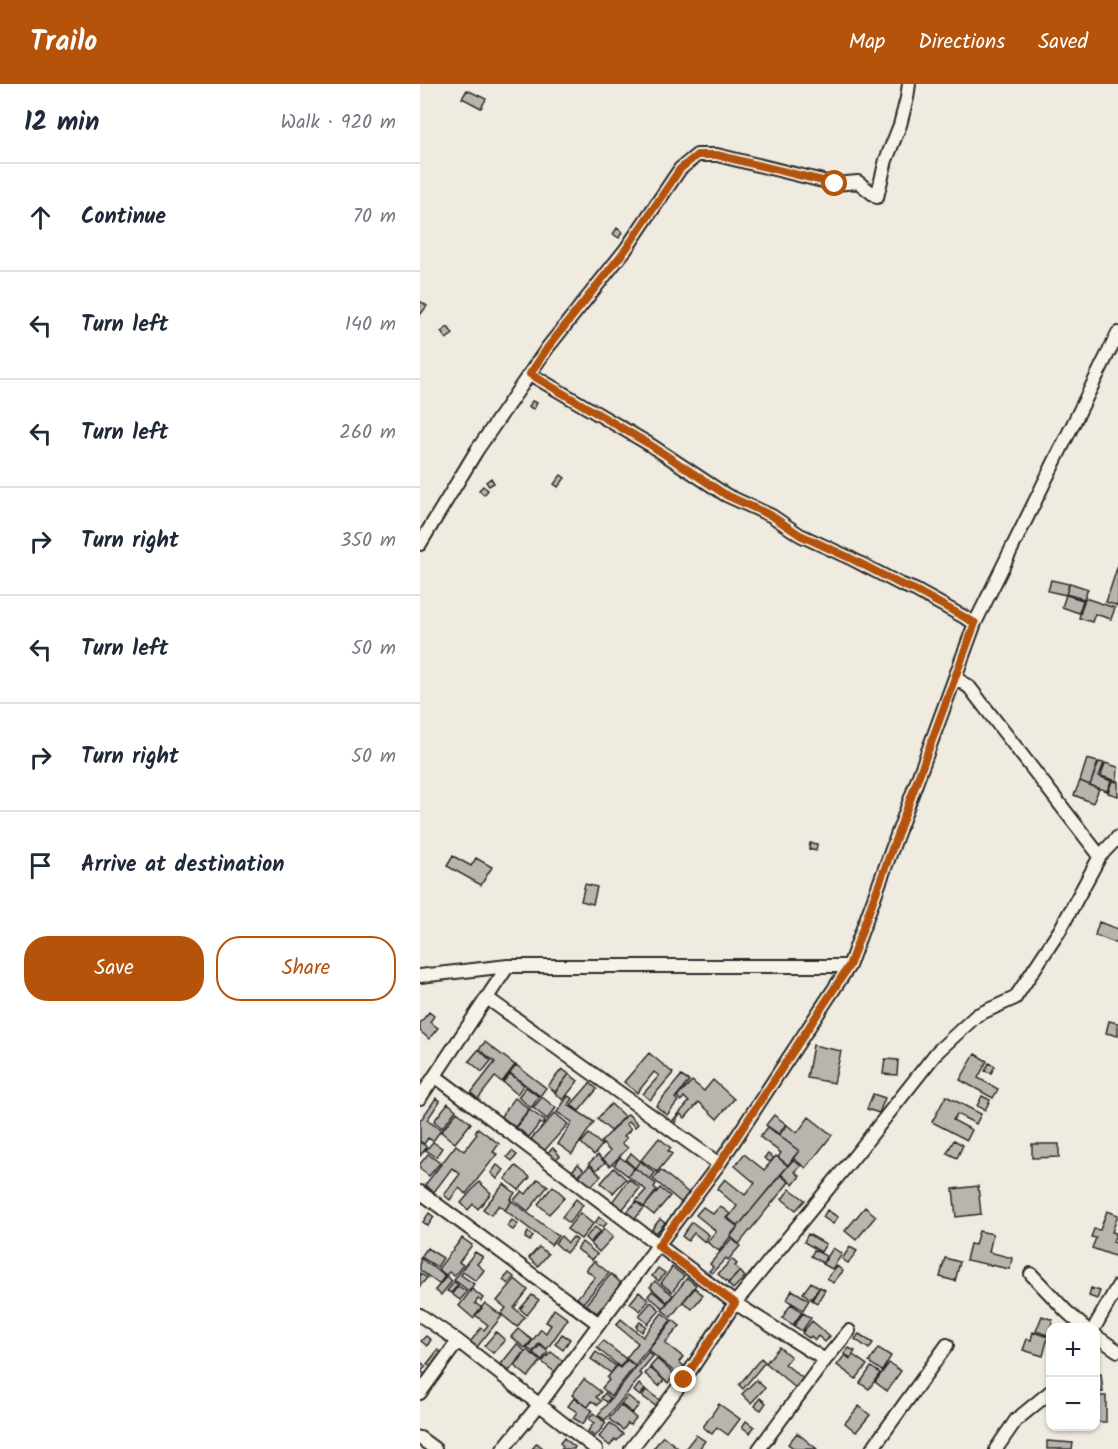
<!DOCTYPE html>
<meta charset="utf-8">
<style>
body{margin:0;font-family:Kalam,sans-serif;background:#f2f2f3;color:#1f2937}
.controls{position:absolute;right:18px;bottom:18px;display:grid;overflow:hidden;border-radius:12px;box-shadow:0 2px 4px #0004}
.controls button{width:54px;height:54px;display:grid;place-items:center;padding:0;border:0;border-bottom:2px solid #e0e1e3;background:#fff;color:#1f2937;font:30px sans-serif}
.stop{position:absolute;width:18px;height:18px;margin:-14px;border:4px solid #b45309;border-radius:50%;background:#fff}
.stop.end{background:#b45309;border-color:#fff;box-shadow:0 2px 6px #0008}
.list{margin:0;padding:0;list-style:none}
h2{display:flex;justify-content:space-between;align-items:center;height:78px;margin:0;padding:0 24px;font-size:26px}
h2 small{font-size:20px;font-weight:400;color:#747a83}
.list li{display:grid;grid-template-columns:39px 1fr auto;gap:18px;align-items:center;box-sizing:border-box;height:108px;padding:0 24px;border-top:2px solid #e0e1e3}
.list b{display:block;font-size:22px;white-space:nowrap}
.list em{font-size:20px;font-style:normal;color:#747a83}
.actions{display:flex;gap:12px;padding:18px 24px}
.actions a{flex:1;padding:14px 0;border:2px solid #b45309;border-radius:24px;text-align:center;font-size:21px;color:#b45309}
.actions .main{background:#b45309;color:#fff}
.icon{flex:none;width:33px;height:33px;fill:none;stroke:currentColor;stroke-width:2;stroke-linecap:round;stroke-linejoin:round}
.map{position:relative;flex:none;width:698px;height:1365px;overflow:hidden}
header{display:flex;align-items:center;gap:36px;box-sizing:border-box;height:84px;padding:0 30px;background:#b45309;color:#fff}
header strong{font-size:28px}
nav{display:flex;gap:33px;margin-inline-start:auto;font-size:21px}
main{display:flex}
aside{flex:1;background:#fff}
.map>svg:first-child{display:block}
</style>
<header>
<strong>Trailo</strong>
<nav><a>Map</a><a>Directions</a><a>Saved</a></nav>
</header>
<main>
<aside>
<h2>12 min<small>Walk · 920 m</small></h2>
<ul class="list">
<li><svg class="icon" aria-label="ahead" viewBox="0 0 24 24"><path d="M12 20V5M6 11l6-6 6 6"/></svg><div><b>Continue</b></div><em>70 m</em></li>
<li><svg class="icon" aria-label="left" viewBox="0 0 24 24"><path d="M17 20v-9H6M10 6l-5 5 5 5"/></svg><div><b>Turn left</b></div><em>140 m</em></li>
<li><svg class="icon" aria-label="left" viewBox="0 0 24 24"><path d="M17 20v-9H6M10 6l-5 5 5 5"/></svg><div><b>Turn left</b></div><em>260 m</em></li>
<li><svg class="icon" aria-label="right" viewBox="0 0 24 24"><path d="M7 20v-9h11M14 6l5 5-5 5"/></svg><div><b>Turn right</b></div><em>350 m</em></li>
<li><svg class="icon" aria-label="left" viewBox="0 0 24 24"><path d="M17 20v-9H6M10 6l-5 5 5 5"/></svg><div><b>Turn left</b></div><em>50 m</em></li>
<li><svg class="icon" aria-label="right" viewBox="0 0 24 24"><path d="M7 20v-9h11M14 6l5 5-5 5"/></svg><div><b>Turn right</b></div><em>50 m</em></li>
<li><svg class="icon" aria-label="arrive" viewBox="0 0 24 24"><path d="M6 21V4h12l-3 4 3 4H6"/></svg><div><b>Arrive at destination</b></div></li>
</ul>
<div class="actions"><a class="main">Save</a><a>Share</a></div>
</aside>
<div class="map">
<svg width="698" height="1365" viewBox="0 0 698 1365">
<rect width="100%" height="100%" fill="#efebe0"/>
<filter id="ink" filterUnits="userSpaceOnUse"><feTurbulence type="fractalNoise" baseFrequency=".0167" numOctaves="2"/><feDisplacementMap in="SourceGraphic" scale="12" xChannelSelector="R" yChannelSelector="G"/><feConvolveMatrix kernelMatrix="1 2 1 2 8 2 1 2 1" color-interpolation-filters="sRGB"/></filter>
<g filter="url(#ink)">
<!-- building -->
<path fill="#b8b5ae" stroke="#2b2b2b" stroke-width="1.5" d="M47,6L66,15L61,24L42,14Z
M197,144L202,148L199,154L193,150Z
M0,217L7,222L0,231Z
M28,243L33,250L26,255L21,248Z
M112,317L117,319L114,325L109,323Z
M141,391L145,394L138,403L134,400Z
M71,394L74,399L69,402L66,398Z
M63,402L68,406L64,411L59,406Z
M698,481V522L686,518Z
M631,496L649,500L646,511L628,507Z
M650,499L668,505L664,515L646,510Z
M646,511L663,516L659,529L642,523Z
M665,514L695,524L691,535L675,530L672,538L659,534Z
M667,675L678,678L670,701L660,697Z
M679,678L684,679L679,692L691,697L687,707L670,701Z
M685,679L698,683L697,697L681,692Z
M660,697L679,705L673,719L654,711Z
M692,697L698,698V712L688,709Z
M390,759L397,760L396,767L389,765Z
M33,772L51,782L56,774L72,783L61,801L27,782Z
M165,800L177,803L173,820L161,817Z
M679,838L698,845V860L675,851Z
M9,928L14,932L10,938L18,944L9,955L0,947V939Z
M689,937L698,939V952L686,949Z
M65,958L95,981L82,998L75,993L58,1015L51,1009L75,978L59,965Z
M393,961L421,967L414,999L387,994Z
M59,965L71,977L62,988L49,977Z
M229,969L253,989L230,1016L223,1010L239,992L234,988L217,1009L204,998Z
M555,970L567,977L558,994L578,1005L573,1014L540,996Z
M465,975L478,976L477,991L463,990Z
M569,979L575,982L571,989L565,987Z
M96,981L126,1004L120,1012L90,989Z
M142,985L149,990L135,1008L128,1002Z
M90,990L104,1001L97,1010L83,998Z
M149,990L158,997L143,1016L135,1009Z
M261,992L269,997L255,1014L258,1017L247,1031L236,1022Z
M293,996L314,1015L297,1035L279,1018L265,1034L260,1030L256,1035L257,1036L256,1038L253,1036L269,1018L264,1013L261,1017L257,1013L272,997L284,1007Z
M170,999L177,1005L159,1027L151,1021Z
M106,1003L119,1013L111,1024L98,1013Z
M453,1010L465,1014L459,1029L447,1025Z
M148,1012L153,1015L148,1021L174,1038L152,1070L138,1060L152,1038L137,1028Z
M526,1012L561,1030L556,1040L537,1030L533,1036L552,1046L547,1056L512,1038Z
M562,1012L570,1016L565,1026L557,1022Z
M122,1013L136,1024L127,1035L113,1024Z
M16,1014L20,1017L7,1036L21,1046L13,1057L8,1054L4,1060L0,1057V1037Z
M95,1014L109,1025L95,1043L81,1032Z
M28,1019L36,1026L22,1044L14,1037Z
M191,1020L204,1032L191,1047L177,1035Z
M110,1026L125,1037L123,1041L120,1039L109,1053L96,1043Z
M37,1028L51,1039L35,1059L21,1048Z
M135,1029L148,1040L124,1067L111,1055Z
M208,1030L218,1040L215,1043L209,1037L206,1040L211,1045L204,1052L207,1054L202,1059L208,1064L190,1082L183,1075L190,1067L181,1058Z
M354,1031L366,1040L359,1050L346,1041Z
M389,1033L412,1051L386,1084L373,1074L379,1067L359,1051L367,1041L377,1049Z
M348,1043L379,1067L368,1081L358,1073L361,1069L340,1053Z
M58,1044L79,1060L73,1068L77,1070L46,1110L39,1104L30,1116L24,1111L40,1090L32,1084L14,1108L5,1101L36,1061L44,1067L57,1050L55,1048Z
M169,1050L182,1061L174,1071L161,1059Z
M239,1054L251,1064L248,1067L252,1070L237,1088L221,1076Z
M534,1056L543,1061L537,1074L527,1069Z
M0,1058L7,1063L0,1072Z
M13,1058L22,1064L16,1073L6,1066Z
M612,1060H639V1073L612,1074Z
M133,1064L140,1072L136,1075L129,1072L128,1068Z
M92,1067L97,1071L92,1077L87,1073Z
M211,1069L220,1077L215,1084L206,1076Z
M8,1070L20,1079L9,1092L0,1085V1080Z
M324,1070L344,1086L356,1072L368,1082L318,1142L308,1134L317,1122L297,1105L305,1095L325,1111L335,1099L315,1082Z
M348,1070L354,1074L350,1078L344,1074Z
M178,1071L185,1079L176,1086L169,1079Z
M200,1073L214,1084L208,1092L194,1081Z
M373,1076L381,1082L375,1088L380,1092L373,1101L361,1090Z
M220,1077L235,1089L230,1095L215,1084Z
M158,1080L164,1086L158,1092L152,1087Z
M77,1081L84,1086L77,1095L71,1089Z
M170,1081L181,1092L170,1103L159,1092Z
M96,1082L110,1093L99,1106L85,1095Z
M194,1084L206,1095L193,1109L181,1099Z
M215,1084L236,1100L234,1103L237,1106L224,1123L216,1117L226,1106L208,1092Z
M241,1086L271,1111L263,1120L233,1095Z
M360,1091L369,1098L319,1160L310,1152Z
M118,1095L128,1102L108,1127L94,1116L102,1107L106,1110Z
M209,1095L220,1104L202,1126L192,1118Z
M59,1098L71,1109L58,1125L53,1120L48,1126L41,1119Z
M84,1100L95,1109L90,1116L92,1117L85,1126L79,1121L71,1131L63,1125Z
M133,1102L145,1113L129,1130L118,1120Z
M558,1102L561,1130L536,1133L533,1105Z
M240,1104L250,1112L234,1131L224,1123Z
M370,1105L385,1116L376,1126L362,1115Z
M156,1115L163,1121L149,1139L142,1133Z
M92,1117L138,1152L131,1161L85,1126Z
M216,1118L224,1124L214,1136L206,1129Z
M300,1122L310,1130L306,1134L318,1143L299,1167L287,1158L296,1147L276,1131L283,1123L293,1130Z
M445,1123L456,1132L436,1156L425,1147Z
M407,1126L418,1133L413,1140L403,1133Z
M687,1127L698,1131L692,1148L696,1149L693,1158L698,1160L697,1173L672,1164L676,1154L671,1153L674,1145L680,1146Z
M9,1129L14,1133L8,1142L3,1138Z
M160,1129L173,1140L161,1155L147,1145Z
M179,1133L187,1139L183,1143L180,1141L179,1142L175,1139Z
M240,1135L245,1139L236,1149L232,1145Z
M92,1136L98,1140L93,1146L87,1142Z
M272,1138L289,1151L285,1158L274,1149L268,1157L262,1152Z
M175,1143L180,1147L170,1159L165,1154Z
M184,1145L193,1153L179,1168L171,1160Z
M559,1147L573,1150L569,1168L592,1174L590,1185L546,1176L550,1160L555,1161Z
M108,1148L113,1152L110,1157L105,1154Z
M388,1150L406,1160L401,1168L384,1158Z
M141,1152L148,1159L153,1153L157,1156L146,1169L135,1159Z
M42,1154L52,1161L39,1178L43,1181L34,1192L29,1188L26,1191L18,1185Z
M311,1155L320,1162L308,1176L306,1174L292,1189L289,1187L293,1183L290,1180Z
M162,1158L177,1170L172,1176L157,1165Z
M119,1163L128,1170L118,1182L109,1174Z
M430,1163L437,1167L428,1179L422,1175Z
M7,1164L23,1174L17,1183L1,1173Z
M413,1164L422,1170L412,1185L403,1180Z
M394,1166L406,1172L403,1179L391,1172Z
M55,1168L63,1173L57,1180L64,1186L56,1197L43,1188L41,1191L54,1200L49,1207L34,1196Z
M0,1174L25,1192L19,1200L0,1186Z
M525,1174L540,1178L535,1197L520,1193Z
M312,1175L317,1180L315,1182L320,1187L308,1199L298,1190Z
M174,1177L189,1189L163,1219L157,1214L175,1193L166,1186Z
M417,1182L423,1187L413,1199L407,1194Z
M252,1183L264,1192L252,1208L241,1199Z
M238,1184L245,1189L239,1197L232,1192Z
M320,1187L325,1193L313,1205L308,1200Z
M0,1189L7,1194L0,1202Z
M89,1189L94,1193L88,1200L83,1196Z
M191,1190L202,1200L195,1208L199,1212L186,1226L182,1223L177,1229L166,1220Z
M27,1192L32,1197L21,1211L15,1206Z
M267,1194L276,1201L251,1233L242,1226Z
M95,1195L108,1206L94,1224L105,1233L97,1243L81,1230L86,1224L77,1217Z
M235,1197L253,1211L247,1218L230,1203Z
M34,1198L38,1201L31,1209L27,1207Z
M391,1198L399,1204L391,1215L383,1209Z
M38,1202L47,1208L40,1216L32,1210Z
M400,1203L405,1206L397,1219L392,1216Z
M275,1204L283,1211L272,1225L263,1218Z
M671,1204L680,1207L677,1215L669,1212Z
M52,1205L63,1214L61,1217L58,1215L55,1219L62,1224L53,1234L39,1222Z
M372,1206L389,1216L383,1226L367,1216Z
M232,1207L247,1219L243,1224L228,1212Z
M219,1208L229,1216L220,1227L210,1219Z
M112,1211L119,1216L107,1231L100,1225Z
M231,1218L240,1226L228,1240L219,1232Z
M65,1219L82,1232L57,1263L50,1258L61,1244L64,1246L68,1241L55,1231Z
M371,1220L382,1228L373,1241L362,1234Z
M134,1225L148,1235L127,1265L119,1259L113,1268L107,1264L121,1245L126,1249L131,1241L126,1238Z
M242,1229L251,1236L215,1281L206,1274L218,1259L196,1241L201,1235L223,1253Z
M383,1229L391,1234L382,1247L374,1242Z
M622,1232L633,1236L627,1251L616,1247Z
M253,1236L260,1242L245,1259L263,1273L259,1278L264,1282L257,1290L228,1266Z
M392,1237L410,1252L405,1258L398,1252L395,1256L391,1252L389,1254L382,1249Z
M220,1238L226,1242L222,1248L216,1243Z
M98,1245L112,1256L105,1264L91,1253Z
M76,1248L85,1256L73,1269L64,1262Z
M613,1248L628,1253L623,1272L603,1266L607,1255L611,1256Z
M142,1250L150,1255L143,1266L135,1260Z
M439,1250L453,1259L449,1265L435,1255Z
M6,1252L11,1256L7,1262L1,1257Z
M183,1257L206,1275L200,1283L177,1264Z
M97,1260L105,1267L89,1287L81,1280Z
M120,1261L128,1268L122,1276L113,1269Z
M359,1263L371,1273L365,1280L385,1296L377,1305L346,1279Z
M429,1264L435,1267L431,1274L424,1270Z
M458,1264L471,1272L462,1287L449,1278Z
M18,1266L24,1272L13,1285L7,1280Z
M107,1266L121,1277L108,1293L95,1282Z
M131,1268L144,1278L136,1289L122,1278Z
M176,1268L196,1282L191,1289L171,1275Z
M228,1268L233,1272L219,1289L222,1291L185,1336L178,1331Z
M425,1271L430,1275L433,1271L447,1281L436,1295L417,1281Z
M341,1274L345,1278L323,1305L319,1301Z
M237,1275L255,1291L248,1299L230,1283Z
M207,1276L215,1282L191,1312L182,1304L189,1296L187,1294L197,1282L200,1284Z
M0,1277L6,1283L1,1287L5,1290L10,1284L14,1288L4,1298L0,1294Z
M469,1279L481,1287L467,1307L455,1298Z
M451,1283L460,1289L449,1305L440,1299Z
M230,1284L244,1296L239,1302L225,1290Z
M681,1290L683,1308L676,1309V1291Z
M164,1295L181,1308L176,1313L181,1317L178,1321L172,1317L168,1323L152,1311Z
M336,1296L345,1304L331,1319L322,1310Z
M219,1300L225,1305L220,1312L214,1307Z
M226,1306L241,1317L237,1323L222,1312Z
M185,1309L190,1314L187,1318L181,1314Z
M208,1312L219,1321L212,1329L201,1320Z
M676,1312H686V1338H676Z
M154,1314L172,1326L163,1340L153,1334L157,1328L148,1322Z
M340,1314L346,1319L341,1326L335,1322Z
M299,1320L320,1335L308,1351L297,1343L292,1350L283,1343Z
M200,1321L216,1334L210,1341L208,1339L203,1346L189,1335Z
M439,1322L450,1331L436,1348L425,1339Z
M173,1329L186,1339L175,1353L168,1347L174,1339L169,1335Z
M326,1337L334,1343L330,1349L322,1343Z
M190,1339L203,1350L197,1357L195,1355L190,1362L179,1353Z
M377,1349L397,1365H375L368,1360Z
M276,1351L285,1357L279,1365H265Z
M243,1352L258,1364L257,1365H233Z
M144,1354L155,1363L154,1365H141L143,1362L140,1359Z
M627,1357L653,1359L652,1365H627Z
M117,1359L124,1365H112Z"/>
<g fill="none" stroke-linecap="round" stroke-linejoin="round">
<!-- street casing -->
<g stroke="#2b2b2b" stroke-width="16">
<path id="street" d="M110,290L229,360L306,411L352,432L380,451L430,474L480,500L495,506L555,539
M0,460L57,366L128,263L206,165L260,85L277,71H297L415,100L438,98L457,113L466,76L480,41L487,14L489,0
M680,772L698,753
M0,892L88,882H429
M67,914L299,1080
M15,992L315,1219L405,1276
M0,1014L88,882
M0,1108L179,1240
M611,1190L646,1227L665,1244
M0,1231L38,1257L176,1365
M674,1244L698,1202
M676,1252L698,1267
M0,1309L38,1257
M0,1354L15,1365
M83,1365L119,1321L179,1240L299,1080L429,882L555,539L698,249
M211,1365L264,1296L315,1219L438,1068L517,968L557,931L595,914L640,846L680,772L550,604L535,593
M339,1365L405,1276L429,1247
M452,1365L527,1261
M576,1365L596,1336L630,1308"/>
</g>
<!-- street -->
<use href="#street" stroke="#f7f3e8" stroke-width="12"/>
</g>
</g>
<g fill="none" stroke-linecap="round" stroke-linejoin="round" filter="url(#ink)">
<!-- route -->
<path stroke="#b45309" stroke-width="8" d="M264,1296L315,1219L238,1162L299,1080L429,882L555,539L495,506L480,500L430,474L380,451L352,432L306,411L229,360L110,290L128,263L206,165L260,85L277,71H297L415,100"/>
</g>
</svg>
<div class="controls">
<button>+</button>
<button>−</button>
</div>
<div class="stop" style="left:415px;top:100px"></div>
<div class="stop end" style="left:264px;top:1296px"></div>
</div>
</main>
